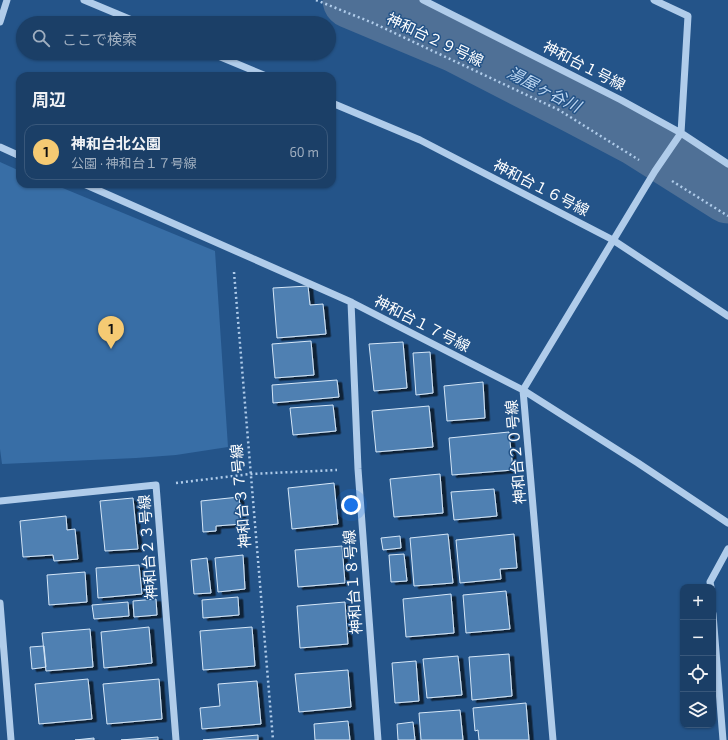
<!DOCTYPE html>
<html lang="ja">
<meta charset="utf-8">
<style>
body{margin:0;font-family:"Exo 2","Noto Sans JP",sans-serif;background:#24466d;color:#f1f3f6}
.controls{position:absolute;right:12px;bottom:12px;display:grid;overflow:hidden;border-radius:8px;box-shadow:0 1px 3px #0004}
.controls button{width:36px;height:36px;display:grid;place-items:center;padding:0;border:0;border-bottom:1px solid #39587b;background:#1b3f67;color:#f1f3f6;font:20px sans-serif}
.you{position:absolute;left:351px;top:505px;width:14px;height:14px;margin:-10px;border:3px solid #fff;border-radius:50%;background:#1a73e8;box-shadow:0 0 0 6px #1a73e833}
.badge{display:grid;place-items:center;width:26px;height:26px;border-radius:50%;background:#f5ca73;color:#111;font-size:13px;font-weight:700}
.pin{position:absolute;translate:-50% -33px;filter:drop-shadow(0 1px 2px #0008)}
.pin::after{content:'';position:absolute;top:21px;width:14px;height:12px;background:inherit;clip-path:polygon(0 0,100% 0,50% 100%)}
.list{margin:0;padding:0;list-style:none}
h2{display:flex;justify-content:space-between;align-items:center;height:52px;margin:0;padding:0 16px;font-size:17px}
h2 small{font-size:13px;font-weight:400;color:#a0afc0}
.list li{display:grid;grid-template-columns:26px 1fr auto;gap:12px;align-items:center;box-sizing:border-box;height:56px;margin:0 8px 8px;padding:0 8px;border:1px solid #39587b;border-radius:12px}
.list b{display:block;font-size:15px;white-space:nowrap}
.list p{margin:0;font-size:13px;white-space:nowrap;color:#a0afc0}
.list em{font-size:13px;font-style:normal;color:#a0afc0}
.icon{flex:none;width:22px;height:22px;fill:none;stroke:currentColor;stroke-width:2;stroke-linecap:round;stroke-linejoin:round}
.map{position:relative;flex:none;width:728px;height:740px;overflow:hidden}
.search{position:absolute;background:#1b3f67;box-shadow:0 1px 3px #0004;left:16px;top:16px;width:320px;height:44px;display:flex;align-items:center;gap:10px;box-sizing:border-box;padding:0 14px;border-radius:22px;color:#a0afc0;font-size:15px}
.panel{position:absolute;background:#1b3f67;box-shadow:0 1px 3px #0004;left:16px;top:72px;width:320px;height:116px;border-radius:12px}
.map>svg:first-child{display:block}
</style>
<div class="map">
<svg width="728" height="740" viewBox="0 0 728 740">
<defs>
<filter id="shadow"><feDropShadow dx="4.5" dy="2.5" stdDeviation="0" flood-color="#0009"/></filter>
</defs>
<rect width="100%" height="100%" fill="#245489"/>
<!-- green -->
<path fill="#386ea6" d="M0,162L20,171V184H53L215,251L228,447L176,455L136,458L2,464L0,449Z"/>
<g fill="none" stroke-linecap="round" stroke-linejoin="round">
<!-- river -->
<path stroke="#4f7096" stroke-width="57" d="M351,0L456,44L575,105L636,137L728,195"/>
</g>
<!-- building -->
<path fill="#5080b2" stroke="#d4e6f7" filter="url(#shadow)" d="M308,286L310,305L323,304L326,334L277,338L273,288Z
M311,341L314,375L275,378L272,344Z
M403,342L407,388L374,391L369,344Z
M430,352L433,393L416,395L413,353Z
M337,380L339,397L273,403L272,385Z
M483,382L485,418L447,421L444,386Z
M333,405L336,431L293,435L290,408Z
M429,406L433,447L376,452L372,411Z
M509,432L513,470L452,475L449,438Z
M440,474L443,513L394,517L390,479Z
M334,483L338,524L292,529L288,488Z
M494,489L497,516L454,520L451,492Z
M239,497L242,524L216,526V531L203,532L201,501Z
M133,498L138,549L105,551L100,501Z
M66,516L67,530L75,529L78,559L54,561L53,555L23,557L20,521Z
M448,534L453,583L414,586L410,538Z
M514,534L517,568L500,569L501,579L460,583L456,540Z
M400,536L401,548L383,550L381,538Z
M342,546L345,583L298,587L295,550Z
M404,554L407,581L391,582L389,555Z
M243,555L245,589L218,592L215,558Z
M207,558L211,593L194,594L191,560Z
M139,565L142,594L98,598L96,568Z
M85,572L87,602L49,605L47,575Z
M506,591L510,629L466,633L463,595Z
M451,594L454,633L406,637L403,599Z
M238,597L239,615L203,618L202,600Z
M156,599L157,615L134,617L133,601Z
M128,602L129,616L94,619L92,605Z
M345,602L348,644L300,648L297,606Z
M149,627L152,663L104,668L101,632Z
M252,627L255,666L203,670L200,631Z
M90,629L93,667L46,671L42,633Z
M44,646L46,667L32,669L30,647Z
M509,654L512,696L472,700L469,657Z
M458,656L462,695L427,698L423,659Z
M416,661L419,701L395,703L392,663Z
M348,670L351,707L299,712L295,674Z
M88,679L92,719L39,724L35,684Z
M159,679L162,719L107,724L103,684Z
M257,681L261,724L202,729L200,708L220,706L218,684Z
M526,703L529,740H479L478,730L475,731L473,708Z
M460,710L463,740H421L419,713Z
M348,721L350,740H315L314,724Z
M413,722L415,740H398L397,724Z
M258,735V740H203Z
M158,737V740H121Z
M94,738V740H75Z"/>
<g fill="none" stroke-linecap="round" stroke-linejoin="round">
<!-- path -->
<path stroke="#b0ccea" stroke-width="2.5" stroke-dasharray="2 3" stroke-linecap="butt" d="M316,0L373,23L559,110L639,160
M672,181L728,216
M234,272L273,740
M176,483L250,474L337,470"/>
<!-- minor -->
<path stroke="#b0ccea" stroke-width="7" d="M84,0L139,23
M423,0L621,100L681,133L728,164
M0,22L7,0
M211,53L266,76
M332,103L420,140L613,240L728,316
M0,147L20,156
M84,184L351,302L523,390L638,463L728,523
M351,302L358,469L378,740
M0,501L156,485L176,740
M711,587L710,582L728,549
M0,603L11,740
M713,614L723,740
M553,740L523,390L655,171L681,133L688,16L654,0"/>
</g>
<g text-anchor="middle" stroke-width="3" stroke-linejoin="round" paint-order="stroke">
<!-- street labels -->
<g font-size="15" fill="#fff" stroke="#245489">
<text transform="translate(435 40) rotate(25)" y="5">神和台２９号線</text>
<text transform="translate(584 66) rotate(27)" y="5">神和台１号線</text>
<text transform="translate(541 188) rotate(27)" y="5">神和台１６号線</text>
<text transform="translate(422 324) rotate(27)" y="5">神和台１７号線</text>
<text transform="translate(516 452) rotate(-95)" y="5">神和台２０号線</text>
<text transform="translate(241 496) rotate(-95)" y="5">神和台３７号線</text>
<text transform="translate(148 547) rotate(-94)" y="5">神和台２３号線</text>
<text transform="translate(353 582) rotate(-94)" y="5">神和台１８号線</text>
</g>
<!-- water labels -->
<g font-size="16" font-style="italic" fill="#bcd6f1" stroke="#245489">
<text transform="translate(544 89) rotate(27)" y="6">湯屋ヶ谷川</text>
</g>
</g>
</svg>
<div class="controls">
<button>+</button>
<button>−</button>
<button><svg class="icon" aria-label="locate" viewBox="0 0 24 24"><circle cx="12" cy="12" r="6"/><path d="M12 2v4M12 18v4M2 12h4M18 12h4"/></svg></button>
<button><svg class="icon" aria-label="layers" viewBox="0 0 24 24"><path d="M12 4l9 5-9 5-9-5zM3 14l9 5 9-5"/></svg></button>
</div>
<div class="you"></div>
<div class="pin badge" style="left:111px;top:349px">1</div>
<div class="search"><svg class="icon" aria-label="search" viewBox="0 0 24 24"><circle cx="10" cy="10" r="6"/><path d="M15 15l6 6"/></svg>ここで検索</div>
<section class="panel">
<h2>周辺<small></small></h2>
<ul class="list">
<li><span class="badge">1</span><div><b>神和台北公園</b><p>公園 · 神和台１７号線</p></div><em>60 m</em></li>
</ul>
</section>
</div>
